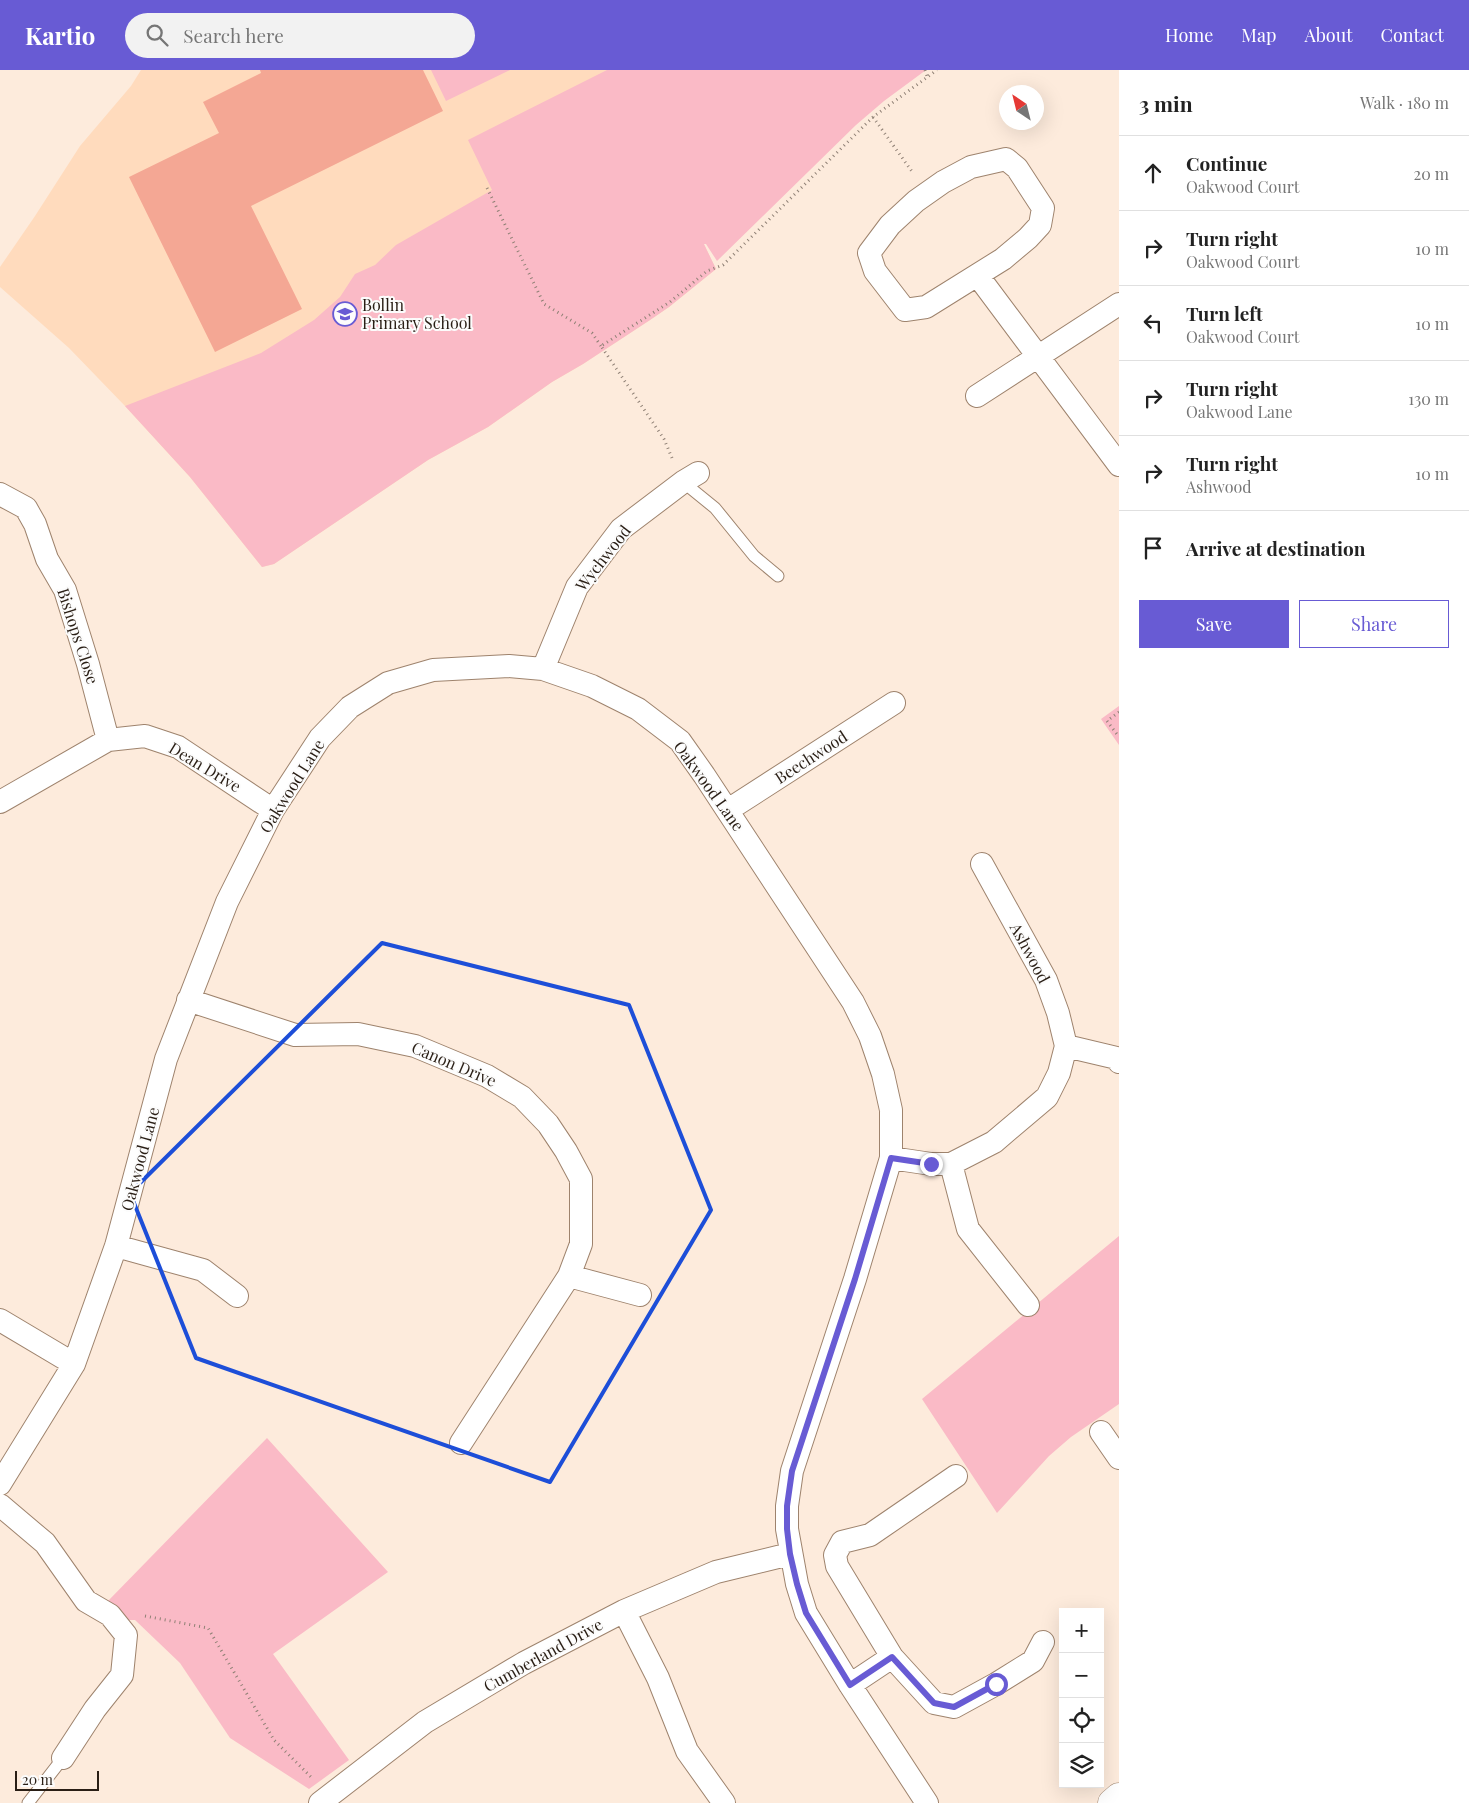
<!DOCTYPE html>
<meta charset="utf-8">
<style>
body{margin:0;font-family:"Playfair Display",serif;background:#f2f2f2;color:#222}
.controls{position:absolute;right:15px;bottom:15px;display:grid;overflow:hidden;border-radius:0px;box-shadow:0 5px 20px #0002}
.controls button{width:45px;height:45px;display:grid;place-items:center;padding:0;border:0;border-bottom:1px solid #e0e0e0;background:#fff;color:#222;font:25px sans-serif}
.compass{position:absolute;left:999px;top:15px;width:45px;height:45px;border-radius:50%;background:#fff;box-shadow:0 5px 20px #0002;rotate:325deg}
.scale{position:absolute;left:15px;bottom:12px;width:84px;box-sizing:border-box;padding-left:5px;border:2px solid #291e15;border-top:0;font-size:14px;line-height:18px;white-space:nowrap;color:#291e15;-webkit-text-stroke:4px #fcfcfc;paint-order:stroke}
.stop{position:absolute;width:15px;height:15px;margin:-11px;border:4px solid #685bd4;border-radius:50%;background:#fff}
.stop.end{background:#685bd4;border-color:#fff;box-shadow:0 1px 5px #0008}
.list{margin:0;padding:0;list-style:none}
h2{display:flex;justify-content:space-between;align-items:center;height:65px;margin:0;padding:0 20px;font-size:21px}
h2 small{font-size:16px;font-weight:400;color:#767676}
.list li{display:grid;grid-template-columns:32px 1fr auto;gap:15px;align-items:center;box-sizing:border-box;height:75px;padding:0 20px;border-top:1px solid #e0e0e0}
.list b{display:block;font-size:19px;white-space:nowrap}
.list p{margin:0;font-size:16px;white-space:nowrap;color:#767676}
.list em{font-size:16px;font-style:normal;color:#767676}
.actions{display:flex;gap:10px;padding:15px 20px}
.actions a{flex:1;padding:11px 0;border:1px solid #685bd4;border-radius:0px;text-align:center;font-size:18px;color:#685bd4}
.actions .main{background:#685bd4;color:#fff}
.icon{flex:none;width:28px;height:28px;fill:none;stroke:currentColor;stroke-width:2;stroke-linecap:round;stroke-linejoin:round}
.map{position:relative;flex:none;width:1119px;height:1733px;overflow:hidden}
header{display:flex;align-items:center;gap:30px;box-sizing:border-box;height:70px;padding:0 25px;background:#685bd4;color:#fff}
header strong{font-size:24px}
nav{display:flex;gap:28px;margin-inline-start:auto;font-size:18px}
.search{width:350px;height:45px;background:#f2f2f2;display:flex;align-items:center;gap:12px;box-sizing:border-box;padding:0 18px;border-radius:28px;color:#767676;font-size:19px}
main{display:flex}
aside{flex:1;background:#fff}
.map>svg:first-child{display:block}
</style>
<header>
<strong>Kartio</strong>
<div class="search"><svg class="icon" aria-label="search" viewBox="0 0 24 24"><circle cx="10" cy="10" r="6"/><path d="M15 15l6 6"/></svg>Search here</div>
<nav><a>Home</a><a>Map</a><a>About</a><a>Contact</a></nav>
</header>
<main>
<div class="map">
<svg width="1119" height="1733" viewBox="0 0 1119 1733">
<rect width="100%" height="100%" fill="#fdebdc"/>
<!-- built -->
<path fill="#ffdbbd" d="M141,0H618L716,199L669,237L650,250L583,294L552,312L488,357L428,390L274,494L262,497L190,407L125,336L69,278L0,217V197L35,146L80,76L131,16Z"/>
<!-- green -->
<path fill="#fabac6" d="M431,0H510L446,31Z
M607,0H926L884,31L856,55L717,191L706,174H704L716,199L669,237L650,250L583,294L552,312L488,357L428,390L274,494L262,497L190,407L125,336L261,283L314,250L340,227L355,204L375,195L396,175L492,120L468,70Z
M1119,636V675L1101,649Z
M1119,1166V1334L1071,1367L1049,1386L997,1443L922,1329Z
M267,1368L388,1502L273,1584L349,1690L309,1719L230,1668L180,1593L135,1550H125L108,1531Z"/>
<!-- building -->
<path fill="#f4a794" d="M260,0H423L443,41L251,136L302,239L215,282L129,107L219,63L203,32L261,3Z"/>
<g fill="none" stroke-linecap="round" stroke-linejoin="round">
<!-- service casing -->
<g stroke="#9e836d" stroke-width="13">
<path id="service" d="M683,412L715,438L754,486L778,506
M28,1733L63,1688"/>
</g>
<!-- minor casing -->
<g stroke="#9e836d" stroke-width="24">
<path id="minor" d="M1006,89L1017,98L1043,138L1040,155L1028,168L1003,189L926,237L905,240L875,201L869,183L890,155L916,131L943,112L971,97Z
M978,206L1119,395
M977,326L1119,234
M0,424L26,438L35,454L47,489L65,520L88,594L108,670
M543,599L577,517L621,459L683,412L698,403
M0,732L108,670L145,666L178,677L273,740
M728,740L894,633
M188,930L295,965L358,964L415,976L487,1006L522,1027L548,1054L566,1081L581,1109V1174L569,1206L461,1373
M1066,976L1117,988L1119,992
M891,1088L931,1094H951L994,1072L1047,1027L1059,1003L1066,976L1058,943L1046,910L982,794
M951,1094L968,1159L1028,1235
M116,1176L203,1200L237,1226
M569,1206L640,1225
M0,1250L74,1294
M1101,1362L1119,1388
M956,1406L870,1465L842,1472L835,1485L837,1496L892,1587L934,1633L954,1637L996,1614L1033,1591L1043,1572
M0,1414L74,1294L116,1176L166,989L227,832L273,740L320,668L350,637L388,613L433,600L509,596L543,599L592,616L638,639L680,671L704,705L853,932L870,966L883,1004L891,1040V1088L855,1209L792,1401L787,1436V1459L797,1514L806,1543L850,1615L927,1733
M0,1435L45,1473L86,1531L110,1545L126,1565L122,1605L95,1639L63,1688
M624,1541L658,1608L687,1681L724,1733
M850,1615L892,1587
M320,1733L425,1652L524,1593L624,1541L716,1502L790,1484"/>
</g>
<!-- tertiary casing -->
<g stroke="#9e836d" stroke-width="29">
<path id="tertiary" d="M1112,1733L1119,1727"/>
</g>
<!-- path -->
<path stroke="#8f8075" stroke-width="3" stroke-dasharray="1 4" stroke-linecap="butt" d="M925,0L927,6
M873,47L913,103
M487,118L544,234L592,263L601,276
M672,388L664,369L601,276L670,232L707,201L723,195L873,47L937,0
M1119,642L1107,651L1119,667
M145,1546L208,1558L274,1670L311,1707"/>
<!-- service -->
<use href="#service" stroke="#fff" stroke-width="11"/>
<!-- minor -->
<use href="#minor" stroke="#fff" stroke-width="22"/>
<!-- tertiary -->
<use href="#tertiary" stroke="#fff" stroke-width="28"/>
</g>
<g fill="none" stroke-linecap="round" stroke-linejoin="round">
<!-- route -->
<path stroke="#685bd4" stroke-width="6" d="M931,1094L891,1088L855,1209L792,1401L787,1436V1459L790,1484L797,1514L806,1543L850,1615L892,1587L934,1633L954,1637L996,1614"/>
</g>
<!-- marked area -->
<path fill="none" stroke="#1d4ed8" stroke-width="4" stroke-linejoin="round" d="M382,873L629,935L711,1140L550,1412L196,1288L130,1123Z"/>
<!-- icons -->
<defs>
<g id="school-ring" transform="scale(1.25)"><circle r="9.5" fill="#fcfcfc" stroke="#685bd4" stroke-width="1.5"/><path d="M0-5L7-2L0 1L-7-2ZM-4 1L0 2.5L4 1V4Q0 6-4 4Z" fill="#685bd4"/></g>
</defs>
<g fill-rule="evenodd">
<use href="#school-ring" x="345" y="244"/>
</g>
<g text-anchor="middle" stroke-width="4" stroke-linejoin="round" paint-order="stroke">
<!-- poi labels -->
<g font-size="16" fill="#291e15" stroke="#fcfcfc" text-anchor="start">
<text x="362" y="241">Bollin<tspan x="362" dy="18">Primary School</tspan></text>
</g>
<!-- street labels -->
<g font-size="16" fill="#291e15" stroke="#fcfcfc">
<text transform="translate(603 488) rotate(-52)" y="6">Wychwood</text>
<text transform="translate(78 566) rotate(72)" y="6">Bishops Close</text>
<text transform="translate(811 687) rotate(-33)" y="6">Beechwood</text>
<text transform="translate(205 697) rotate(31)" y="6">Dean Drive</text>
<text transform="translate(292 716) rotate(-58)" y="6">Oakwood Lane</text>
<text transform="translate(709 716) rotate(54)" y="6">Oakwood Lane</text>
<text transform="translate(1030 883) rotate(62)" y="6">Ashwood</text>
<text transform="translate(454 994) rotate(23)" y="6">Canon Drive</text>
<text transform="translate(140 1089) rotate(-75)" y="6">Oakwood Lane</text>
<text transform="translate(543 1585) rotate(-29)" y="6">Cumberland Drive</text>
</g>
</g>
</svg>
<div class="controls">
<button>+</button>
<button>−</button>
<button><svg class="icon" aria-label="locate" viewBox="0 0 24 24"><circle cx="12" cy="12" r="6"/><path d="M12 2v4M12 18v4M2 12h4M18 12h4"/></svg></button>
<button><svg class="icon" aria-label="layers" viewBox="0 0 24 24"><path d="M12 4l9 5-9 5-9-5zM3 14l9 5 9-5"/></svg></button>
</div>
<svg class="compass" viewBox="-18 -18 36 36"><path d="M0-13l5 13h-10z" fill="#e53935"/><path d="M0 13l5-13h-10z" fill="#767676"/></svg>
<div class="scale">20 m</div>
<div class="stop" style="left:996px;top:1614px"></div>
<div class="stop end" style="left:931px;top:1094px"></div>
</div>
<aside>
<h2>3 min<small>Walk · 180 m</small></h2>
<ul class="list">
<li><svg class="icon" aria-label="ahead" viewBox="0 0 24 24"><path d="M12 20V5M6 11l6-6 6 6"/></svg><div><b>Continue</b><p>Oakwood Court</p></div><em>20 m</em></li>
<li><svg class="icon" aria-label="right" viewBox="0 0 24 24"><path d="M7 20v-9h11M14 6l5 5-5 5"/></svg><div><b>Turn right</b><p>Oakwood Court</p></div><em>10 m</em></li>
<li><svg class="icon" aria-label="left" viewBox="0 0 24 24"><path d="M17 20v-9H6M10 6l-5 5 5 5"/></svg><div><b>Turn left</b><p>Oakwood Court</p></div><em>10 m</em></li>
<li><svg class="icon" aria-label="right" viewBox="0 0 24 24"><path d="M7 20v-9h11M14 6l5 5-5 5"/></svg><div><b>Turn right</b><p>Oakwood Lane</p></div><em>130 m</em></li>
<li><svg class="icon" aria-label="right" viewBox="0 0 24 24"><path d="M7 20v-9h11M14 6l5 5-5 5"/></svg><div><b>Turn right</b><p>Ashwood</p></div><em>10 m</em></li>
<li><svg class="icon" aria-label="arrive" viewBox="0 0 24 24"><path d="M6 21V4h12l-3 4 3 4H6"/></svg><div><b>Arrive at destination</b></div></li>
</ul>
<div class="actions"><a class="main">Save</a><a>Share</a></div>
</aside>
</main>
